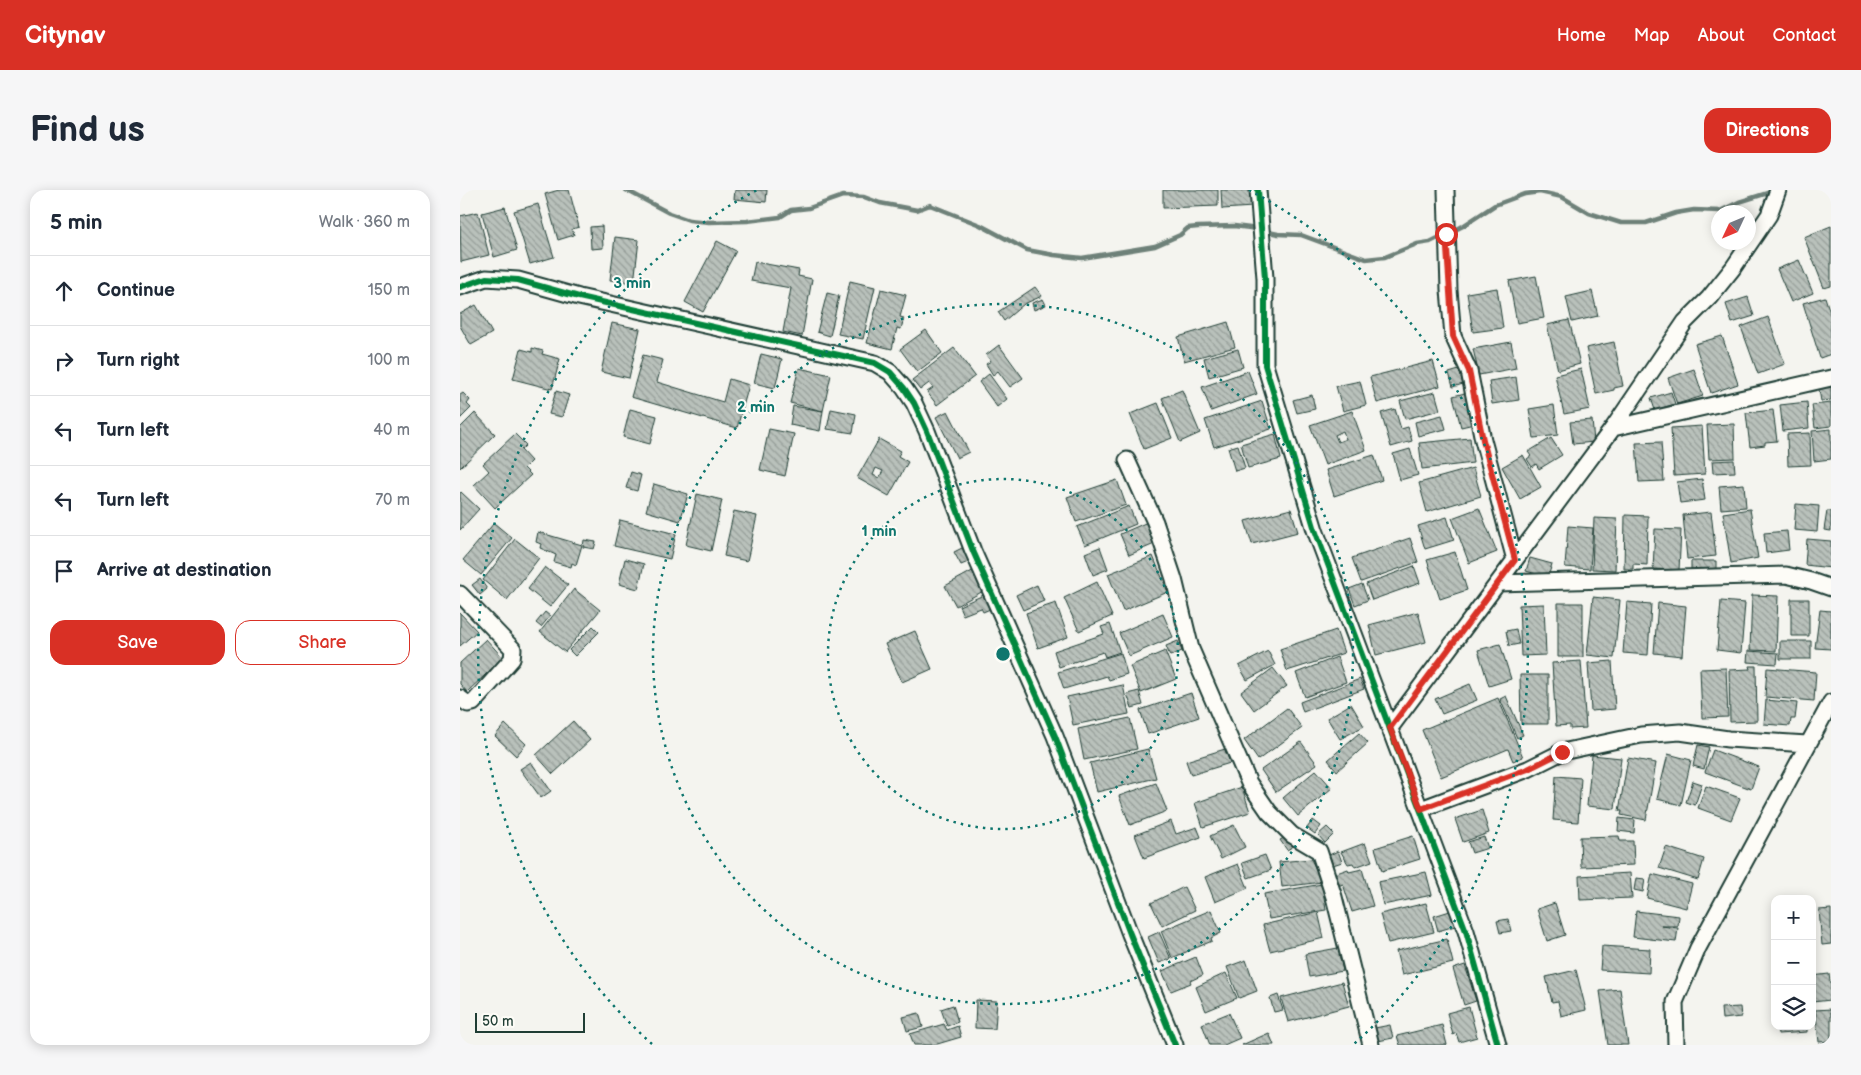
<!DOCTYPE html>
<meta charset="utf-8">
<style>
body{margin:0;font-family:"Balsamiq Sans",sans-serif;background:#f6f6f7;color:#1f2937}
.controls{position:absolute;right:15px;bottom:15px;display:grid;overflow:hidden;border-radius:10px;box-shadow:0 2px 12px #0003}
.controls button{width:45px;height:45px;display:grid;place-items:center;padding:0;border:0;border-bottom:1px solid #e0e1e3;background:#fff;color:#1f2937;font:25px sans-serif}
.compass{position:absolute;left:1251px;top:15px;width:45px;height:45px;border-radius:50%;background:#fff;box-shadow:0 2px 12px #0003;rotate:226deg}
.scale{position:absolute;left:15px;bottom:12px;width:110px;box-sizing:border-box;padding-left:5px;border:2px solid #1f3d34;border-top:0;font-size:14px;line-height:18px;white-space:nowrap;color:#1f3d34;-webkit-text-stroke:4px #fdfcf7;paint-order:stroke}
.stop{position:absolute;width:15px;height:15px;margin:-11px;border:4px solid #d93025;border-radius:50%;background:#fff}
.stop.end{background:#d93025;border-color:#fff;box-shadow:0 1px 5px #0008}
.list{margin:0;padding:0;list-style:none}
h2{display:flex;justify-content:space-between;align-items:center;height:65px;margin:0;padding:0 20px;font-size:21px}
h2 small{font-size:16px;font-weight:400;color:#747a83}
.list li{display:grid;grid-template-columns:32px 1fr auto;gap:15px;align-items:center;box-sizing:border-box;height:70px;padding:0 20px;border-top:1px solid #e0e1e3}
.list b{display:block;font-size:19px;white-space:nowrap}
.list em{font-size:16px;font-style:normal;color:#747a83}
.actions{display:flex;gap:10px;padding:15px 20px}
.actions a{flex:1;padding:11px 0;border:1px solid #d93025;border-radius:15px;text-align:center;font-size:18px;color:#d93025}
.actions .main{background:#d93025;color:#fff}
.icon{flex:none;width:28px;height:28px;fill:none;stroke:currentColor;stroke-width:2;stroke-linecap:round;stroke-linejoin:round}
.map{position:relative;flex:none;width:1371px;height:855px;overflow:hidden;border-radius:15px}
header{display:flex;align-items:center;gap:30px;box-sizing:border-box;height:70px;padding:0 25px;background:#d93025;color:#fff}
header strong{font-size:24px}
nav{display:flex;gap:28px;margin-inline-start:auto;font-size:18px}
.intro{display:flex;align-items:center;justify-content:space-between;box-sizing:border-box;height:120px;padding:0 30px}
h1{margin:0;font-size:35px}
.button{padding:12px 22px;border-radius:15px;background:#d93025;color:#fff;font-size:18px;font-weight:700}
main{display:flex;gap:30px;padding:0 30px}
aside{flex:1;background:#fff;border-radius:15px;box-shadow:0 2px 12px #0003}
.map>svg:first-child{display:block}
</style>
<header>
<strong>Citynav</strong>
<nav><a>Home</a><a>Map</a><a>About</a><a>Contact</a></nav>
</header>
<div class="intro"><h1>Find us</h1><a class="button">Directions</a></div>
<main>
<aside>
<h2>5 min<small>Walk · 360 m</small></h2>
<ul class="list">
<li><svg class="icon" aria-label="ahead" viewBox="0 0 24 24"><path d="M12 20V5M6 11l6-6 6 6"/></svg><div><b>Continue</b></div><em>150 m</em></li>
<li><svg class="icon" aria-label="right" viewBox="0 0 24 24"><path d="M7 20v-9h11M14 6l5 5-5 5"/></svg><div><b>Turn right</b></div><em>100 m</em></li>
<li><svg class="icon" aria-label="left" viewBox="0 0 24 24"><path d="M17 20v-9H6M10 6l-5 5 5 5"/></svg><div><b>Turn left</b></div><em>40 m</em></li>
<li><svg class="icon" aria-label="left" viewBox="0 0 24 24"><path d="M17 20v-9H6M10 6l-5 5 5 5"/></svg><div><b>Turn left</b></div><em>70 m</em></li>
<li><svg class="icon" aria-label="arrive" viewBox="0 0 24 24"><path d="M6 21V4h12l-3 4 3 4H6"/></svg><div><b>Arrive at destination</b></div></li>
</ul>
<div class="actions"><a class="main">Save</a><a>Share</a></div>
</aside>
<div class="map">
<svg width="1371" height="855" viewBox="0 0 1371 855">
<defs>
<pattern id="building-back-hatch" width="6" height="6" patternUnits="userSpaceOnUse" patternTransform="scale(1.25)"><rect width="6" height="6" fill="#b9c1bb"/><path d="M-1 5l2 2M0 0l6 6M5-1l2 2" fill="none" stroke="#969e99"/></pattern>
</defs>
<rect width="100%" height="100%" fill="#f4f4ef"/>
<filter id="ink" filterUnits="userSpaceOnUse"><feTurbulence type="fractalNoise" baseFrequency=".02" numOctaves="2"/><feDisplacementMap in="SourceGraphic" scale="10" xChannelSelector="R" yChannelSelector="G"/><feConvolveMatrix kernelMatrix="1 2 1 2 8 2 1 2 1" color-interpolation-filters="sRGB"/></filter>
<g filter="url(#ink)">
<g fill="none" stroke-linecap="round" stroke-linejoin="round">
<!-- stream -->
<path stroke="#6e8179" stroke-width="4.5" d="M166,0L209,23L229,30L249,32L287,31L320,27L331,20L349,18L383,6L404,7L420,13L457,20L470,15L520,35L567,60L594,65L622,68L695,56L720,45L728,38L738,37L774,36L790,38L818,44L841,45L906,69L925,67L957,54L970,52L984,45
M991,42L1003,36L1035,15L1065,4L1080,2L1102,7L1129,23L1161,33H1186L1216,23L1234,20L1260,21L1279,12L1314,1"/>
</g>
<!-- building -->
<path fill="url(#building-back-hatch)" stroke="#1f3d34" fill-rule="evenodd" d="M99,0H109L119,37L112,39L114,45L98,50L85,4Z
M275,0H307L306,12L274,9Z
M703,0H758V16L703,18Z
M761,0H792L793,17L762,19Z
M78,14L94,67L70,74L54,21Z
M45,17L57,60L34,67L22,23Z
M18,22L29,65L1,72L0,26Z
M142,36L143,58L131,59L130,37Z
M1371,36V96L1364,98L1344,47Z
M155,47L179,50L174,93L150,90Z
M257,51L276,61L243,122L225,112Z
M1339,70L1353,103L1331,112L1317,79Z
M295,72L339,80L338,86L352,89L342,146L323,142L331,98L291,91Z
M1076,86L1084,128L1057,133L1049,91Z
M390,91L415,97L403,149L378,144Z
M575,97L582,106L564,114L544,131L538,122Z
M1037,98L1043,138L1013,142L1007,103Z
M421,99L446,105L440,127L444,128L441,139L437,138L432,159L407,153Z
M1132,101L1138,126L1112,132L1106,107Z
M367,103L379,106L370,146L357,142Z
M1288,107L1294,126L1272,133L1266,114Z
M1365,107L1371,126V164L1360,168L1343,113Z
M583,109L586,115L574,120L572,113Z
M16,115L32,143L11,155L0,136V124Z
M1308,127L1325,174L1298,184L1281,137Z
M1109,130L1120,174L1098,180L1087,135Z
M768,132L775,157L724,171L718,147Z
M152,133L180,139L169,188L141,182Z
M466,140L482,163L457,182L440,159Z
M1262,146L1278,194L1251,203L1235,154Z
M1051,152L1056,178L1019,185L1013,159Z
M1154,152L1163,196L1154,198V200L1136,204L1126,158Z
M539,155L563,188L550,197L538,181L533,185L526,174L531,171L526,165Z
M72,158L83,161L82,164L100,169L92,199L53,189L61,159L72,162Z
M494,158L515,186L477,215L467,202L473,198L469,193L460,200L452,190Z
M778,159L783,177L749,187L744,168Z
M301,164L322,169L315,198L294,193Z
M183,165L203,170L197,192L263,212L269,189L289,195L277,238L171,207Z
M973,171L980,196L917,213L910,187Z
M339,178L371,185L363,221L330,213Z
M1121,179L1130,219L1104,224L1095,185Z
M1234,179L1243,206L1217,214L1208,188Z
M999,180L1003,194L993,197L989,183Z
M788,181L797,204L751,221L742,197Z
M529,184L547,209L537,217L519,192Z
M1056,187L1059,210L1032,214L1029,191Z
M900,191L906,215L883,221L876,196Z
M1371,192V210L1361,211L1358,194Z
M722,200L740,243L720,252L702,208Z
M96,201L109,205L102,227L89,224Z
M975,202L980,220L945,229L940,211Z
M1211,202L1215,214L1195,220L1191,208Z
M3,203L10,210L7,214L11,218L0,229V205Z
M1005,203L1014,234L1001,237L993,206Z
M852,205L855,219L837,223L833,210Z
M802,211L811,239L754,257L745,230Z
M1347,212L1349,238L1323,241L1320,215Z
M698,213L712,248L684,259L670,224Z
M1371,213V236L1355,238L1352,215Z
M1094,215L1098,245L1074,248L1069,219Z
M333,216L363,221L360,241L330,235Z
M170,219L197,226L190,254L163,247Z
M371,219L396,224L393,243L367,239Z
M935,219L941,239L948,237L952,251L931,257L921,223Z
M1313,220L1317,251L1305,252V255L1290,257L1286,223Z
M488,221L509,262L497,268L476,227Z
M892,221L906,260L865,275L850,235ZM883,241L886,249L878,252L875,245Z
M15,223L35,244L0,278V238Z
M982,225L986,239L958,246L955,232Z
M1132,230L1134,252L1113,254L1110,232Z
M1274,234L1275,268L1249,269L1247,235Z
M1242,236L1245,284L1214,286L1211,238Z
M309,239L334,244L325,286L300,280Z
M1371,239V269L1354,271L1352,241Z
M1350,243L1351,275L1328,276L1327,244Z
M55,244L66,255L61,260L71,271L64,278L71,285L35,318L14,295L29,281L23,274Z
M815,244L821,269L788,278L781,254Z
M1010,248L1013,273L962,279L959,253Z
M1091,248L1102,265L1079,279L1076,274L1072,277L1067,269L1071,266L1068,262Z
M419,249L441,261L438,266L448,272L429,306L397,288ZM416,278L423,281L419,288L413,285Z
M1201,252L1204,291L1179,292L1176,253Z
M778,255L785,278L775,281L768,258Z
M950,259L958,285L940,290L933,264Z
M914,265L922,290L874,306L866,280Z
M1063,265L1081,297L1060,309L1042,277Z
M1274,270L1275,282L1253,283L1252,271Z
M1013,278L1021,306L967,322L959,293Z
M171,282L181,285L177,301L166,298Z
M1242,289L1245,310L1220,313L1217,292Z
M657,290L666,315L616,332L607,307Z
M194,294L228,304L220,331L186,321Z
M1284,294L1286,317L1261,319L1259,296Z
M1,302L19,319L0,340V303Z
M237,304L262,310L251,361L226,355Z
M1336,314L1359,316L1357,342L1334,340Z
M669,316L676,334L625,355L617,337Z
M1019,318L1037,362L1009,373L992,328Z
M831,319L838,342L792,354L785,331Z
M1290,319L1298,368L1271,373L1263,323Z
M274,321L297,326L287,371L264,366Z
M1367,321H1371V341L1364,340Z
M1251,322L1256,366L1227,369L1223,325Z
M1165,325L1188,326L1187,375L1173,374V379H1164Z
M987,327L994,350L965,359L958,336Z
M1134,328L1157,329L1155,380L1132,379Z
M160,330L216,344L210,369L154,356Z
M690,331L699,352L669,365L660,344Z
M34,333L52,348L21,385L3,370Z
M1108,336L1133,338L1130,379L1105,377Z
M1195,339L1221,340L1219,380L1193,379Z
M1327,341L1329,360L1306,363L1304,343Z
M78,342L122,355L116,375L112,373L111,377L94,372L96,365L80,358L81,354L76,352Z
M950,348L958,372L901,392L892,368Z
M55,349L79,368L47,410L23,390Z
M1347,349L1371,351V378L1345,375Z
M124,350L136,352L134,359L123,357Z
M506,356L513,370L501,375L494,362Z
M640,357L648,379L633,385L625,363Z
M995,362L1007,400L980,409L967,370Z
M693,366L708,402L663,421L648,384Z
M1070,368L1092,374L1088,387L1066,381Z
M165,369L184,374L178,399L159,394Z
M1231,371H1256V382L1231,383Z
M954,376L960,393L912,410L906,394Z
M85,377L108,395L90,417L68,399Z
M516,379L527,399L496,416L485,396Z
M20,389L27,399L20,405L12,395Z
M637,392L652,426L619,441L604,408Z
M902,394L908,410L895,415L889,399Z
M577,395L584,411L563,420L556,405Z
M114,399L140,420L105,462L80,442Z
M528,403L535,417L523,422L521,418L503,425L499,416Z
M1292,405L1318,406L1316,461L1290,460Z
M1133,407L1160,410L1154,468L1127,465Z
M1331,409H1349V446H1331Z
M1261,411L1285,413L1281,463L1257,460Z
M1167,412L1191,414L1188,465L1163,463Z
M596,413L608,447L578,458L566,423Z
M1098,413H1123V467H1098Z
M1198,413L1226,416L1222,466L1194,463Z
M1084,414L1086,465L1061,466L1059,415Z
M1360,420L1371,421V459L1355,458Z
M85,422L90,426L81,437L76,433Z
M958,422L966,452L916,465L909,435Z
M0,423L17,441L0,456Z
M703,424L713,447L669,466L659,443Z
M650,434L660,462L645,467L643,462L599,477L594,461L644,444L641,437Z
M133,436L139,442L115,466L109,460Z
M1056,439L1059,454L1049,456L1046,441Z
M876,440L884,463L827,481L820,459Z
M455,441L472,479L442,492L425,454Z
M26,449L43,468L7,502L0,494V473Z
M718,451L722,461L710,466L706,456Z
M1320,451H1351V469H1320Z
M1040,454L1051,489L1029,496L1018,460Z
M705,461L716,489L681,503L670,476Z
M808,461L815,475L787,490L779,476Z
M1288,461L1318,463L1317,474L1287,472Z
M661,463L667,484L649,490L647,486L604,499L598,482Z
M877,467L886,492L845,507L836,483Z
M1121,471L1126,538L1110,539V535L1096,536L1092,473Z
M1152,471L1155,519L1131,521L1128,473Z
M1289,476H1296L1297,531L1270,532L1269,480L1290,479Z
M813,478L827,496L794,520L781,502Z
M1266,478L1268,527L1242,528L1240,479Z
M1307,478L1356,482L1354,511L1305,507Z
M1060,485H1088V534H1061Z
M900,489L904,499L843,522L840,512Z
M1010,494L1017,510L982,524L975,509Z
M663,495L669,524L613,535L607,507Z
M679,501L683,515L672,518L667,504Z
M731,503L739,527L688,544L680,520Z
M1046,506L1063,545L1057,548L1040,509Z
M1038,508L1063,567L1053,571L1048,559L981,587L962,540Z
M1306,510L1337,513L1335,529H1331L1330,536L1304,534Z
M891,514L904,536L880,549L867,528Z
M827,518L842,538L798,570L784,550Z
M670,528L677,559L624,570L618,539Z
M113,531L130,550L93,584L76,565Z
M45,534L66,554L56,566L35,546Z
M899,543L908,553L877,581L868,570Z
M841,552L857,574L816,602L801,580Z
M1238,555L1249,557L1244,579L1233,576Z
M688,559L696,588L637,602L630,573Z
M765,559L770,573L731,585L726,571Z
M1253,560L1299,577L1291,599L1245,582Z
M1208,564L1231,570L1221,615L1197,609Z
M1132,565L1161,568L1155,619L1127,616Z
M1168,568L1196,573L1186,630L1161,625L1162,621H1159Z
M71,572L91,601L81,608L60,579Z
M856,580L872,598L838,626L823,608Z
M1096,586L1121,588L1118,632L1093,630Z
M1233,591L1242,594L1235,615L1226,612Z
M696,593L707,621L670,635L659,606Z
M1246,596L1280,608L1271,630L1238,618Z
M782,597L790,622L743,637L735,613Z
M1022,620L1029,643L1003,652L995,629Z
M1159,628L1175,630L1174,643L1158,641Z
M853,630L861,636L855,644L847,638Z
M711,631L716,644L737,637L741,647L684,668L675,645Z
M774,635L785,657L761,669L750,646Z
M867,637L874,644L865,653L858,645Z
M831,644L837,654L827,660L820,650Z
M953,646L960,669L922,681L915,658Z
M1159,646L1160,651H1173L1174,675L1121,677L1120,647Z
M1024,647L1028,658L1012,663L1008,652Z
M905,653L912,671L895,677L893,673L888,674L881,662Z
M1206,657L1244,669L1238,690L1199,678Z
M878,661L882,672L873,675L869,665Z
M805,665L811,680L788,688L782,673Z
M851,669L862,692L822,697L819,672Z
M778,674L788,698L755,712L745,687Z
M888,679L889,682L902,679L913,716L892,722L883,694L878,696L874,684Z
M966,682L972,705L923,715L918,692Z
M1170,683L1172,708L1120,710L1119,686Z
M1192,684L1232,694L1226,718L1187,708Z
M1176,688L1185,689L1183,702L1174,700Z
M862,694L866,720L809,729L804,704Z
M724,697L735,720L702,736L691,713Z
M966,713L974,742L928,753L920,724Z
M1095,713L1105,745L1087,751L1077,719Z
M1371,719V754L1362,755L1359,720Z
M751,720L761,743L751,748L752,751L712,768L701,741Z
M990,721L995,736L978,741L974,726Z
M1176,721L1219,726L1218,736H1201L1218,738L1216,752L1173,747Z
M858,722L864,748L810,761L803,735Z
M1048,729L1051,741L1040,743L1037,731Z
M699,742L711,769L699,773L688,747Z
M987,749L993,773L942,785L936,761Z
M1142,756L1190,759L1189,783L1140,780Z
M878,758L883,781L849,787L845,764Z
M736,767L743,785L730,791L731,793L711,801L702,781Z
M786,770L797,801L779,808L767,777Z
M1005,775L1016,811L1004,815L993,779Z
M1116,780L1126,820L1101,826L1098,811L1092,812L1086,787Z
M766,783L777,808L746,821L736,797Z
M1369,784L1370,792H1371V810L1352,812V786Z
M882,792L889,816L828,832L821,808Z
M1160,799L1168,855H1148L1140,801Z
M818,805L823,820L814,822L810,808Z
M516,810L537,811L535,839L515,838Z
M493,815L498,832L487,836L481,819Z
M1009,817L1017,847L999,852L996,843L993,845L987,823Z
M1280,817L1281,827L1262,829L1261,818Z
M1371,819V851L1359,852L1355,820Z
M459,823L463,837L447,841L443,827Z
M769,823L780,848L764,855H750L742,834Z
M484,834L487,840L498,836L501,847L474,855H454L450,844Z
M930,835L933,848L918,851L915,838Z
M982,835L987,855H940L937,846Z
M1317,836H1347V842L1318,844Z
M809,843L814,855H782Z"/>
<g fill="none" stroke-linecap="round" stroke-linejoin="round">
<!-- minor casing -->
<g stroke="#1f3d34" stroke-width="19">
<path id="minor" d="M798,0L805,88V175L855,340L1006,741L1038,855
M986,0L989,100L993,146L1009,181L1023,250L1055,370
M0,97L26,88L58,90L119,107L415,173L430,182L444,198L454,213L467,241L513,361L595,546L670,744L715,855
M1153,238L1371,188
M667,270L695,332L714,389L731,459L789,593L809,622L832,645L859,661L874,707L911,855
M1038,393L1326,385L1351,391L1371,398
M0,404L53,459L52,469L13,513L8,514L0,508
M930,538L1153,238L1225,132L1249,108L1273,78L1309,25L1318,0
M961,619L1068,579L1102,562L1181,545L1220,542L1268,549L1347,554
M1216,855L1215,812L1238,758L1371,512"/>
</g>
<!-- minor -->
<use href="#minor" stroke="#fdfcf7" stroke-width="15"/>
<!-- cycleway casing -->
<g stroke="#fdfcf7" stroke-width="9">
<path id="cycleway" d="M798,0L805,88V175L855,340L1006,741L1038,855
M0,97L26,88L58,90L119,107L415,173L430,182L444,198L454,213L467,241L513,361L595,546L670,744L715,855"/>
</g>
<!-- cycleway -->
<use href="#cycleway" stroke="#00873e" stroke-width="6"/>
</g>
</g>
<g fill="none" stroke-linecap="round" stroke-linejoin="round" filter="url(#ink)">
<!-- route -->
<path stroke="#d93025" stroke-width="6" d="M986,44L993,146L1009,181L1023,250L1055,370L930,538L961,619L1068,579L1102,562"/>
</g>
<!-- distance rings -->
<g fill="none" stroke="#0f766e" stroke-width="2.5" stroke-dasharray="2.5 5">
<circle cx="543" cy="464" r="175"/>
<circle cx="543" cy="464" r="350"/>
<path d="M192 854A525 525 0 0 1 297 0M789 0A525 525 0 0 1 894 854"/>
</g>
<circle cx="543" cy="464" r="8" fill="#0f766e" stroke="#fdfcf7" stroke-width="2.5"/>
<g font-size="15" text-anchor="middle" font-weight="bold" fill="#0f766e" stroke="#fdfcf7" stroke-width="4" stroke-linejoin="round" paint-order="stroke">
<text x="172" y="98">3 min</text>
<text x="296" y="222">2 min</text>
<text x="419" y="346">1 min</text>
</g>
</svg>
<div class="controls">
<button>+</button>
<button>−</button>
<button><svg class="icon" aria-label="layers" viewBox="0 0 24 24"><path d="M12 4l9 5-9 5-9-5zM3 14l9 5 9-5"/></svg></button>
</div>
<svg class="compass" viewBox="-18 -18 36 36"><path d="M0-13l5 13h-10z" fill="#e53935"/><path d="M0 13l5-13h-10z" fill="#747a83"/></svg>
<div class="scale">50 m</div>
<div class="stop" style="left:986px;top:44px"></div>
<div class="stop end" style="left:1102px;top:562px"></div>
</div>
</main>
